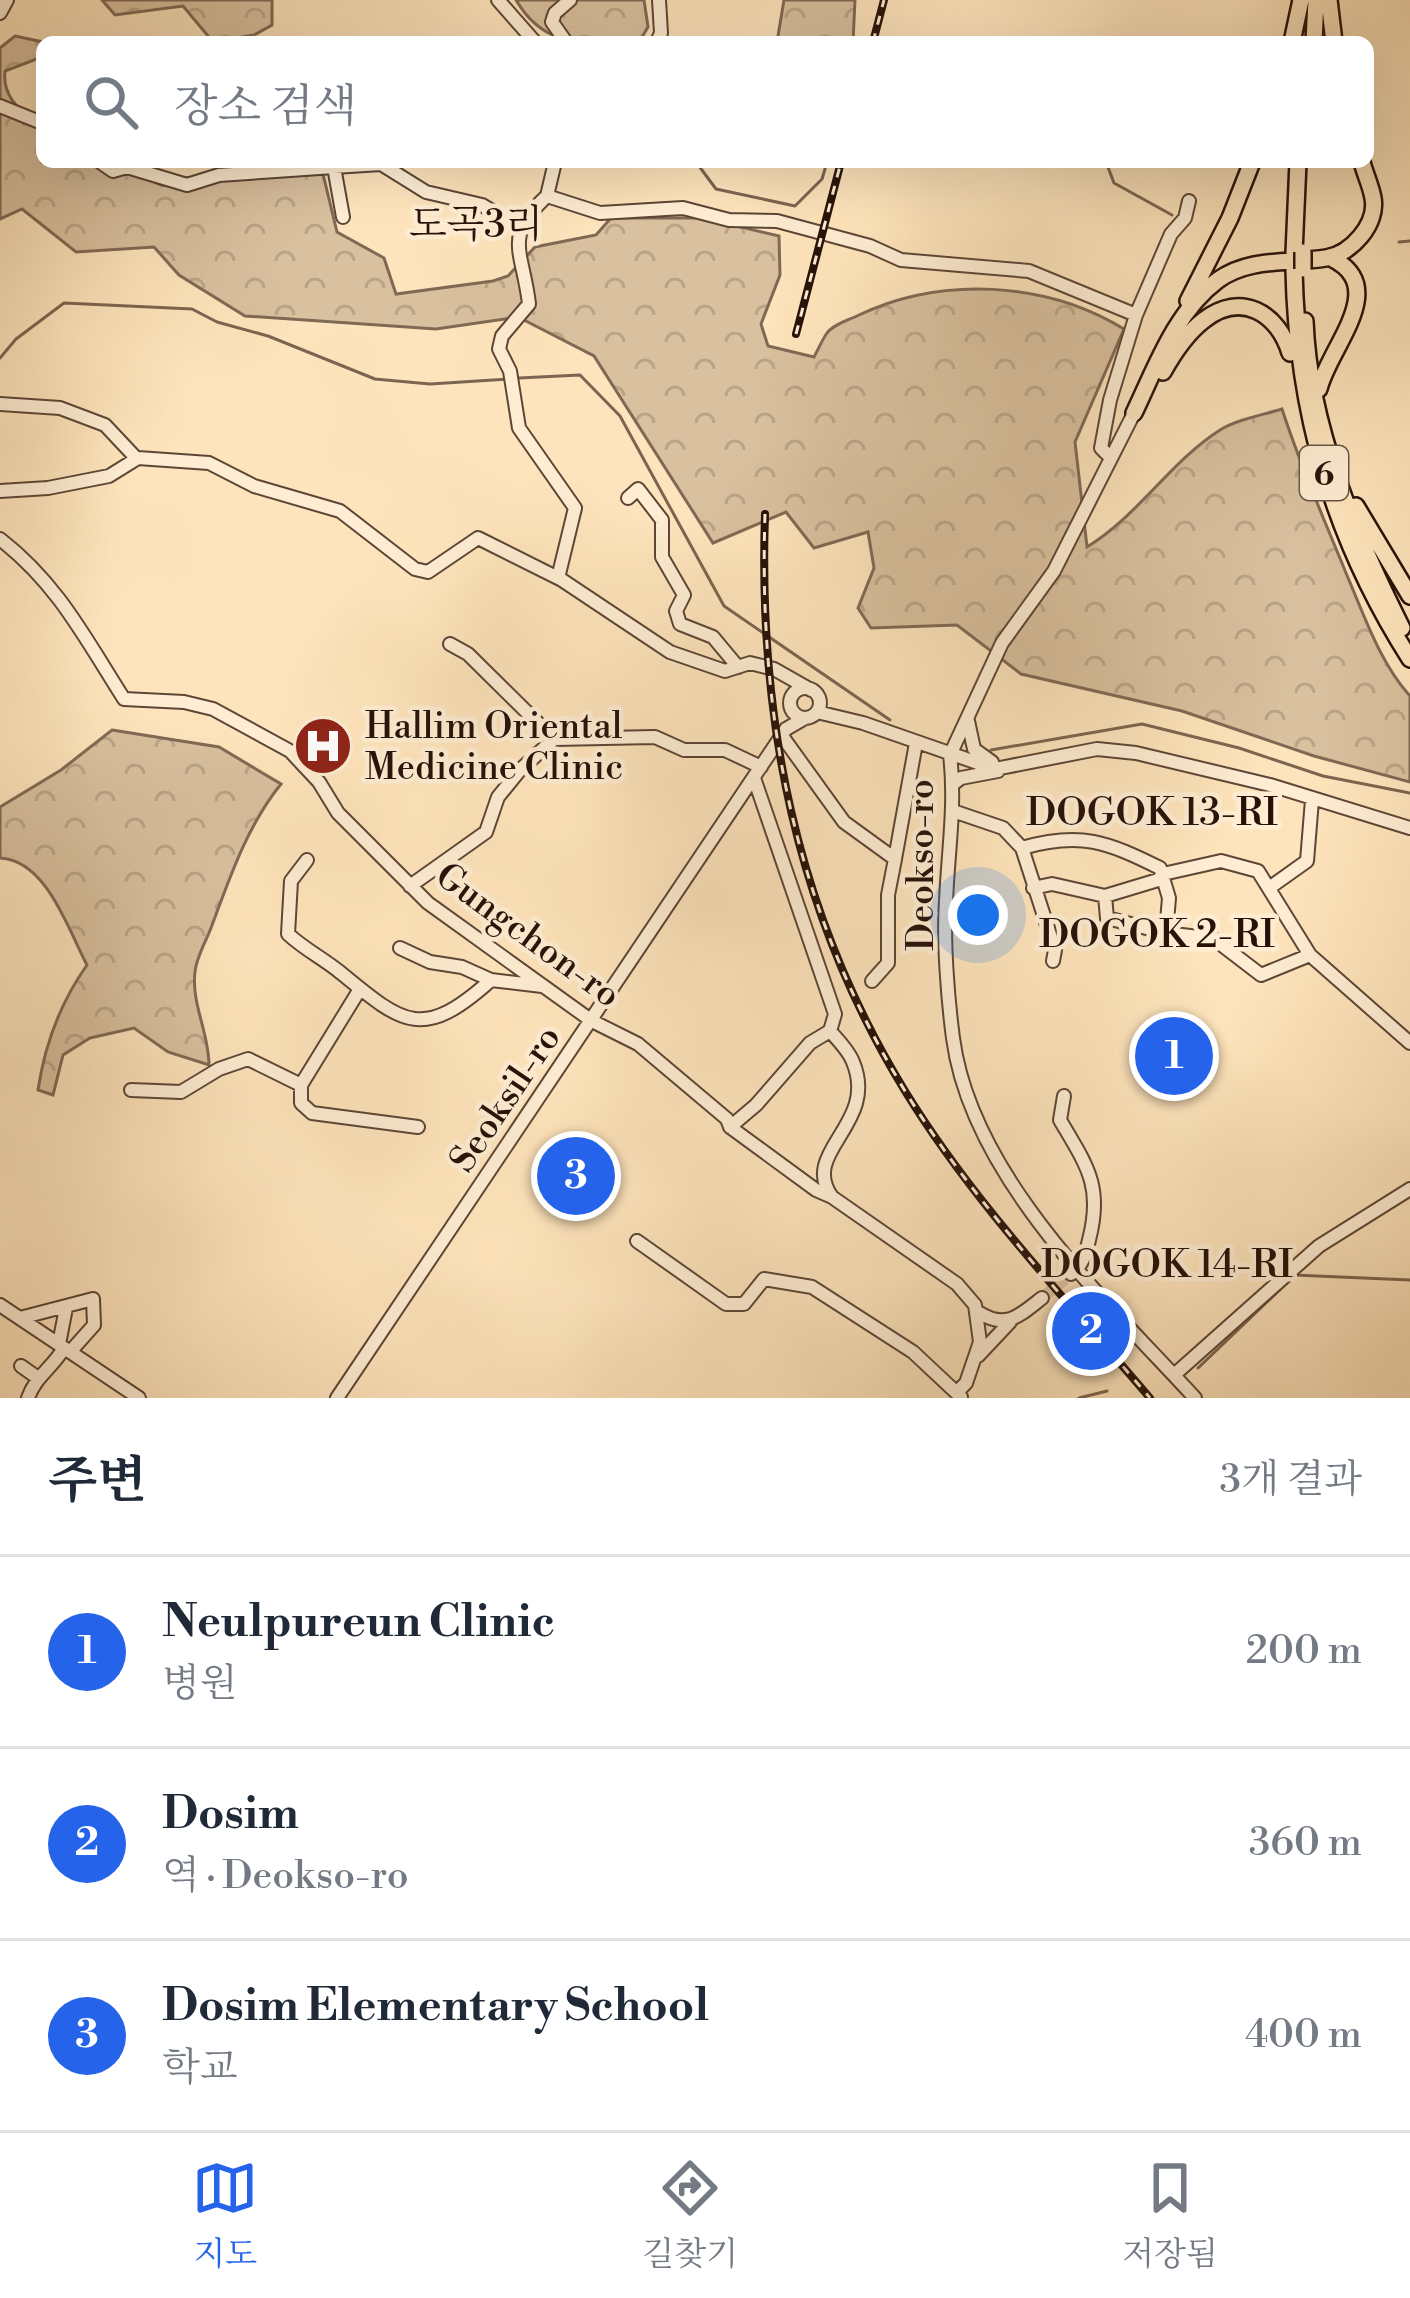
<!DOCTYPE html>
<html lang="ko">
<meta charset="utf-8">
<style>
body{margin:0;font-family:"Libre Bodoni","Noto Serif KR",serif;background:#f2f2f3;color:#1f2937}
.you{position:absolute;left:978px;top:915px;width:42px;height:42px;margin:-30px;border:9px solid #fff;border-radius:50%;background:#1a73e8;box-shadow:0 0 0 18px #1a73e833}
.badge{display:grid;place-items:center;width:78px;height:78px;border-radius:50%;background:#2563eb;color:#fff;font-size:39px;font-weight:700}
.pin{position:absolute;translate:-50% -50%;border:6px solid #fff;box-shadow:0 3px 12px #0006}
.list{margin:0;padding:0;list-style:none}
h2{display:flex;justify-content:space-between;align-items:center;height:156px;margin:0;padding:0 48px;font-size:51px}
h2 small{font-size:39px;font-weight:400;color:#747a83}
.list li{display:grid;grid-template-columns:78px 1fr auto;gap:36px;align-items:center;box-sizing:border-box;height:192px;padding:0 48px;border-top:3px solid #e0e1e3}
.list b{display:block;font-size:45px;white-space:nowrap}
.list p{margin:0;font-size:39px;white-space:nowrap;color:#747a83}
.list em{font-size:39px;font-style:normal;color:#747a83}
.icon{flex:none;width:66px;height:66px;fill:none;stroke:currentColor;stroke-width:2;stroke-linecap:round;stroke-linejoin:round}
.map{position:relative;flex:none;width:1410px;height:1398px;overflow:hidden}
.search{position:absolute;background:#fff;box-shadow:0 12px 48px #0002;left:36px;right:36px;top:36px;height:132px;display:flex;align-items:center;gap:30px;box-sizing:border-box;padding:0 42px;border-radius:18px;color:#747a83;font-size:45px}
.sheet{height:732px;background:#fff}
nav{display:flex;justify-content:space-around;align-items:center;box-sizing:border-box;height:168px;border-top:3px solid #e0e1e3;background:#fff;font-size:33px;color:#747a83}
nav a{display:grid;justify-items:center;gap:6px}
nav .on{color:#2563eb}
.map>svg:first-child{display:block}
</style>
<div class="map">
<svg width="1410" height="1398" viewBox="0 0 1410 1398">
<defs>
<pattern id="forest-crowns" width="20" height="18" patternUnits="userSpaceOnUse" patternTransform="scale(3)"><rect width="20" height="18" fill="#d9c09e"/><path d="M2 6a3 3 0 1 1 6 0M12 15a3 3 0 1 1 6 0" fill="none" stroke="#baa487"/></pattern>
</defs>
<rect width="100%" height="100%" fill="#fee4bc"/>
<filter id="stains"><feTurbulence type="fractalNoise" baseFrequency=".00167" numOctaves="4"/><feColorMatrix values="0 0 0 0 .2 0 0 0 0 .09 0 0 0 0 .02 0 0 0 .5 -.17"/></filter>
<radialGradient id="worn" r=".72"><stop offset=".6" stop-color="#630" stop-opacity="0"/><stop offset="1" stop-color="#630" stop-opacity=".3"/></radialGradient>
<!-- forest -->
<path fill="url(#forest-crowns)" stroke="#806954" stroke-width="3" d="M102,0H272V25L254,35L213,42L183,6L115,15Z
M516,0H644L648,27L639,42C586,42 546,51 516,0Z
M784,0H855L853,42H777Z
M15,36L43,42L42,57L5,71C2,99 22,111 42,128V162H111L161,185L193,188L271,168L323,174L337,232L384,258L396,294L493,281L508,276L535,247L596,235L611,218H703L779,236L780,275L761,324L768,346L814,357C818,350 822,340 827,333C834,324 849,320 859,315C941,276 1046,281 1124,329L1075,442L1087,547C1138,516 1170,462 1220,430C1238,419 1263,415 1282,409C1300,465 1324,519 1346,573C1364,615 1380,663 1410,696V782L1314,756L1182,711L1021,674L957,625L871,628L858,608L874,568L868,532L814,548L786,512L713,543L594,356L518,317L436,329L245,316L179,275L154,247L76,252L22,209L0,219V48Z
M112,730L219,747L281,784C247,826 230,877 211,928C206,941 196,958 195,972C191,1003 209,1033 209,1065L168,1052L134,1028L90,1038L63,1055L53,1095L38,1090C45,1043 60,1003 87,965C68,929 46,860 0,858V807L61,770Z"/>
<g fill="none" stroke-linecap="round" stroke-linejoin="round">
<!-- stream -->
<path stroke="#7c6550" stroke-width="3" d="M696,162L716,189L795,206L822,179L827,162
M882,162H937
M1106,162L1114,183L1172,215
M1399,242L1410,241
M0,358L16,339L64,303L192,309L217,322L268,336L375,379L430,384L509,379
M519,378L580,375L620,416L724,606L890,720
M991,750L1142,724L1239,748L1323,776L1410,793
M1294,1275L1410,1280
M1198,1368L1288,1282
M1079,1398L1107,1391"/>
<!-- minor-tunnel -->
<path stroke="#dec4a1" stroke-width="12" stroke-dasharray="12 6" stroke-linecap="butt" d="M1042,1298L1071,1274"/>
<!-- minor casing -->
<g stroke="#5d4636" stroke-width="16">
<path id="minor" d="M498,0L535,42
M0,13L7,0
M566,42L552,22L555,13L570,0
M657,42L661,33L659,0
M0,106L42,123
M100,162L113,171L127,167L187,185L219,175L334,167
M547,196L555,162
M343,217L334,167L381,164L426,192L482,205L519,227
M0,404L60,408L105,425L137,459
M1111,458L1101,448L1110,400L1136,315L1171,234L1185,218L1189,201
M0,491L48,488L109,476L138,458L209,463L254,486L340,511L415,569L428,572L478,538L562,580L670,652L725,671L750,663L774,669L811,690
M628,498L638,489L662,520V557L684,595L676,611L680,624L713,637L738,667
M0,539C58,584 85,638 124,699L184,702L213,709L290,751L319,782L338,813L428,903L592,1021L638,1044L727,1119L730,1127L816,1190L832,1197
M558,578L575,508L519,428L510,371L499,349L502,336L529,304C523,251 502,237 547,196L600,213L683,208L729,220L777,221L870,246L901,260L1029,271L1136,315
M450,644L468,654L554,739
M790 703a15 15 0 1 1 30 0a15 15 0 1 1-30 0Z
M817,712L863,723L995,769L1097,749L1136,753L1270,785L1410,828
M968,721L974,749L992,762
M782,736L844,822L895,859L888,895V963L872,981
M950,755C956,804 948,852 946,901C943,940 948,1000 953,1038C971,1176 1105,1300 1195,1398
M950,755L1002,643L1054,571L1134,413
M953,784L961,778L998,771
M953,811L1003,828L1022,848C1081,831 1107,842 1160,868L1169,898L1166,933L1107,918L1105,896
M1022,848L1055,950L1053,961
M895,859L916,743
M307,860L291,881L288,934C304,949 324,959 341,973C404,1025 423,1041 491,980
M410,886L486,832L498,797L520,770L554,739L655,737L684,750H725L761,767
M1033,888L1052,884L1105,896L1158,880L1163,874L1221,861L1258,871L1310,955L1410,1043
M1269,888L1307,861L1312,800
M1166,933L1214,939L1261,975L1310,955
M400,948L430,962L462,967L491,980L542,986
M830,1031C838,1040 849,1051 853,1062C879,1125 799,1151 832,1197L957,1284L975,1305L980,1342L966,1383L957,1392
M301,1085V1103L312,1113L418,1127
M131,1090L181,1092L219,1069L248,1059L301,1085L360,989
M1064,1096L1060,1120C1087,1166 1103,1186 1089,1240C1086,1254 1082,1266 1071,1274
M730,1127L756,1105L810,1043L830,1031L835,1014L754,778
M637,1241L726,1304H744L764,1279L812,1287L913,1352L961,1397
M0,1305L139,1398
M978,1312C1006,1330 1019,1316 1042,1298
M20,1318L93,1299L94,1325L70,1352
M59,1344L66,1308
M978,1356L1010,1322
M21,1366L38,1378
M1174,1375L1319,1246L1410,1189
M28,1398C35,1377 53,1367 64,1348
M337,1398L786,729L805,718"/>
</g>
<!-- major casing -->
<g stroke="#271209" stroke-width="20">
<path id="major" d="M1329,0L1334,42
M1292,42L1301,0
M1314,42L1316,0
M1294,253L1298,162
M1294,270C1297,412 1333,538 1410,659
M1188,301L1230,218L1252,162
M1305,321C1309,427 1355,534 1402,628
M1163,372C1173,354 1187,333 1204,320C1241,291 1278,313 1290,353
M1319,389C1329,347 1391,287 1331,258
M1134,413C1156,367 1175,312 1218,280C1250,257 1289,264 1326,258C1351,254 1378,224 1373,198C1371,186 1365,174 1362,162
M1356,506L1410,596"/>
</g>
<!-- minor -->
<use href="#minor" stroke="#feedd3" stroke-width="12"/>
<!-- major -->
<use href="#major" stroke="#fee4bc" stroke-width="15"/>
<!-- rail casing -->
<g stroke="#271209" stroke-width="8">
<path id="rail" d="M873,42L884,0
M796,334L841,162
M765,514C758,720 796,913 905,1091C973,1202 1066,1299 1150,1398"/>
</g>
<!-- rail -->
<use href="#rail" stroke="#feedd3" stroke-width="3" stroke-dasharray="9" stroke-linecap="butt"/>
<!-- major-bridge casing -->
<g stroke="#271209" stroke-width="20" stroke-linecap="butt">
<path id="major-bridge" d="M1303,269V252"/>
</g>
<!-- major-bridge -->
<use href="#major-bridge" stroke="#fee4bc" stroke-width="15"/>
</g>
<!-- icons -->
<defs>
<g id="hospital-disc" transform="scale(3)"><circle r="9.5" fill="#8f2418" stroke="#feedd3"/><path d="M-5-5h3v3.5h4V-5h3V5h-3V1.5h-4V5h-3Z" fill="#fff"/></g>
</defs>
<g fill-rule="evenodd">
<use href="#hospital-disc" x="323" y="746"/>
</g>
<g text-anchor="middle" stroke-width="9" stroke-linejoin="round" paint-order="stroke">
<!-- shield labels -->
<rect fill="#feedd3" stroke="#685446" stroke-width="3" x="1300" y="446" width="48" height="54" rx="9"/>
<g font-size="33" font-weight="bold" fill="#271209">
<text x="1324" y="485">6</text>
</g>
<!-- poi labels -->
<g font-size="36" fill="#271209" stroke="#feedd3" text-anchor="start">
<text x="365" y="738">Hallim Oriental<tspan x="365" dy="41">Medicine Clinic</tspan></text>
</g>
<!-- street labels -->
<g font-size="36" fill="#271209" stroke="#feedd3">
<text transform="translate(920 865) rotate(-90)" y="13">Deokso-ro</text>
<text transform="translate(529 934) rotate(36)" y="13">Gungchon-ro</text>
<text transform="translate(504 1098) rotate(-56)" y="13">Seoksil-ro</text>
</g>
<!-- neighbourhood labels -->
<g font-size="39" fill="#271209" stroke="#feedd3">
<text x="476" y="237">도곡3리</text>
<text x="1152" y="825">DOGOK 13-RI</text>
<text x="1157" y="947">DOGOK 2-RI</text>
<text x="1167" y="1277">DOGOK 14-RI</text>
</g>
</g>
<rect width="100%" height="100%" filter="url(#stains)"/>
<rect width="100%" height="100%" fill="url(#worn)"/>
</svg>
<div class="you"></div>
<div class="pin badge" style="left:1174px;top:1056px">1</div>
<div class="pin badge" style="left:1091px;top:1331px">2</div>
<div class="pin badge" style="left:576px;top:1176px">3</div>
<div class="search"><svg class="icon" aria-label="search" viewBox="0 0 24 24"><circle cx="10" cy="10" r="6"/><path d="M15 15l6 6"/></svg>장소 검색</div>
</div>
<section class="sheet">
<h2>주변<small>3개 결과</small></h2>
<ul class="list">
<li><span class="badge">1</span><div><b>Neulpureun Clinic</b><p>병원</p></div><em>200 m</em></li>
<li><span class="badge">2</span><div><b>Dosim</b><p>역 · Deokso-ro</p></div><em>360 m</em></li>
<li><span class="badge">3</span><div><b>Dosim Elementary School</b><p>학교</p></div><em>400 m</em></li>
</ul>
</section>
<nav>
<a class="on"><svg class="icon" aria-label="map" viewBox="0 0 24 24"><path d="M3 6l6-2 6 2 6-2v14l-6 2-6-2-6 2zM9 4v14M15 6v14"/></svg>지도</a>
<a><svg class="icon" aria-label="directions" viewBox="0 0 24 24"><path d="M12 3l9 9-9 9-9-9zM9 14v-3h6M13 9l2 2-2 2"/></svg>길찾기</a>
<a><svg class="icon" aria-label="saved" viewBox="0 0 24 24"><path d="M7 4h10v16l-5-4-5 4z"/></svg>저장됨</a>
</nav>
